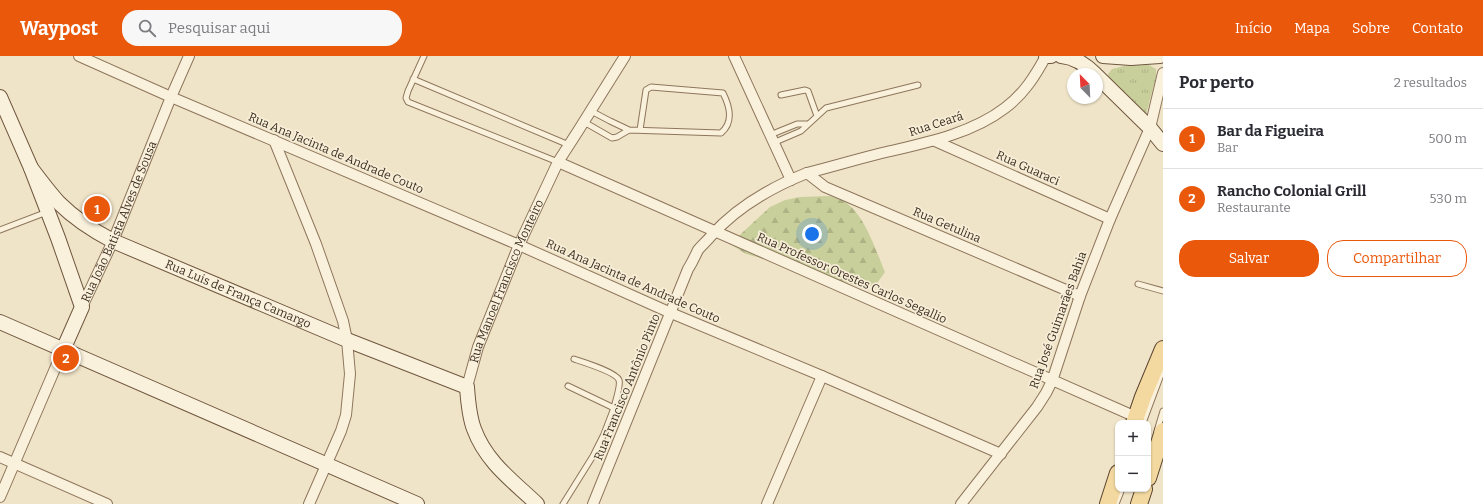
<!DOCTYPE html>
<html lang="pt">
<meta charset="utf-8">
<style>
body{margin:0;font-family:Bitter,serif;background:#f7f7f7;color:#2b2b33}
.controls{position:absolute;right:12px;bottom:12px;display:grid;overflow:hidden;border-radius:8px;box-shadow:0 1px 3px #0004}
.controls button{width:36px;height:36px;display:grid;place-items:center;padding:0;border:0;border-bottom:1px solid #e1e1e2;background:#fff;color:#2b2b33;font:20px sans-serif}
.compass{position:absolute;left:1067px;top:12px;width:36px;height:36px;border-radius:50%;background:#fff;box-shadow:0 1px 3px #0004;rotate:336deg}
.you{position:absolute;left:812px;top:178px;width:14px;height:14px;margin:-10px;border:3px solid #fff;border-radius:50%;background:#1a73e8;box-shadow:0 0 0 6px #1a73e833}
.badge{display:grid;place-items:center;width:26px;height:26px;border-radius:50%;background:#ea580c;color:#fff;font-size:13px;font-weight:700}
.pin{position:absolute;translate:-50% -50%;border:2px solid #fff;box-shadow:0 1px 4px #0006}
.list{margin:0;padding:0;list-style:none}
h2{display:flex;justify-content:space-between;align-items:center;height:52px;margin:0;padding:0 16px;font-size:17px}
h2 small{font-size:13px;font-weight:400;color:#7c7c81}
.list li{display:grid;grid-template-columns:26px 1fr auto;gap:12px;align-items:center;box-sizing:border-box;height:60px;padding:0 16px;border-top:1px solid #e1e1e2}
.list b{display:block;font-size:15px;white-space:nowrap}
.list p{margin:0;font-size:13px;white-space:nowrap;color:#7c7c81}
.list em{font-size:13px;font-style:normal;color:#7c7c81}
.actions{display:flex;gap:8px;padding:12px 16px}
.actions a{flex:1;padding:9px 0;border:1px solid #ea580c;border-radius:16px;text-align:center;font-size:14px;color:#ea580c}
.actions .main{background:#ea580c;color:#fff}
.icon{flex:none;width:22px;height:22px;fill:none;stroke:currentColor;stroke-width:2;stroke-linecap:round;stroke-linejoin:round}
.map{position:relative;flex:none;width:1163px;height:448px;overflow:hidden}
header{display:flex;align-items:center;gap:24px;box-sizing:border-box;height:56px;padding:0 20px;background:#ea580c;color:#fff}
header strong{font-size:19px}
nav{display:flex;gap:22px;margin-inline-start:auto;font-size:14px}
.search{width:280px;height:36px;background:#f7f7f7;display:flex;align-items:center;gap:10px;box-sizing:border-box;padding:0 14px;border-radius:16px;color:#7c7c81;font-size:15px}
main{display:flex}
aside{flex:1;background:#fff}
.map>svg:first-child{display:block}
</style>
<header>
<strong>Waypost</strong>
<div class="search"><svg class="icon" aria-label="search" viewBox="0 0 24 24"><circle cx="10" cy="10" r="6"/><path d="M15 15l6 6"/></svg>Pesquisar aqui</div>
<nav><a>Início</a><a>Mapa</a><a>Sobre</a><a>Contato</a></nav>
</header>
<main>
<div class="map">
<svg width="1163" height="448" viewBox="0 0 1163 448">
<defs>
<pattern id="grass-tufts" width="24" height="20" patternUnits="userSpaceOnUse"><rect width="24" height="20" fill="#c9cf9b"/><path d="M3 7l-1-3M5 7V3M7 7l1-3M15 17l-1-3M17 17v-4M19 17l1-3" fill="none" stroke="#aeb285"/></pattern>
<pattern id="forest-firs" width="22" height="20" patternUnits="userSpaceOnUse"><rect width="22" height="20" fill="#c9cf9b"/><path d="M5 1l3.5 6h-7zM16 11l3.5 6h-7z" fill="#aeb285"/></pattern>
</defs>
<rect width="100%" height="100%" fill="#f0e4c8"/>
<!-- grass -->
<path fill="url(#grass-tufts)" d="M1149,9L1156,13V21L1145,62L1109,23L1108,18L1112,13L1124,10Z"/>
<!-- forest -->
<path fill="url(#forest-firs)" d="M830,140C835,142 841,143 845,146C865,159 876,195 885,216L875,230H859L746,198L730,188L770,151L785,144L800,141Z"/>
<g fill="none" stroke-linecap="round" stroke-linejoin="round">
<!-- lane casing -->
<g stroke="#8d765c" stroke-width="7">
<path id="lane" d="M424,0L408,35L406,42L408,46L558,106
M413,23L569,89
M781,39L805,34L808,35L817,60
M591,55L610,65L629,74L721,77C734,66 730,51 723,37L651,31L646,34L640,74
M584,66L612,82L617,81L629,74
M770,79L797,68H807
M773,87L801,75L826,52L918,29
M0,174L47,156
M1138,228L1163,235
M574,303C583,306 616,316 619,324C621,330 615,346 614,352
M1143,367L1162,316
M1157,375L1163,355
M563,448L593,400L604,378L614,352L568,330
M1116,448L1122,433"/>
</g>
<!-- street casing -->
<g stroke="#8d765c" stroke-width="12">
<g id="street">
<path d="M79,0L171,41L519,189L671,257L822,320L1001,398"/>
<path d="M734,0L791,124"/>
<path d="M274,84L316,188L343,265L347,284L350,318L346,359L341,375L309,448"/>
<path d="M935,85L1110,163"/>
<path d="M558,106L1136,361"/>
<path d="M807,117L825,131L1080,240"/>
<path id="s1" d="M82,251L113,185L171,41L189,0"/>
<path id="s2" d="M467,331L478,291L519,189L558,106L578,75L625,0"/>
<path d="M0,401L107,448"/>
<path d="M0,441L63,294"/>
<path d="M593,448L688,213C692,207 695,200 698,194C702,189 707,185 711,180C736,152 772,131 807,117C831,111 854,104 878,98C920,88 970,79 1005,52C1024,38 1035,20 1046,0"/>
<path d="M767,448L822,320"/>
<path d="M961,448L1037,351L1046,337L1052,325L1080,240L1110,163L1150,72L1163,17"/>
</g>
</g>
<!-- secondary casing -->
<g stroke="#6f573f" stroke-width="16">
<g id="secondary">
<path d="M1046,0H1051"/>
<path d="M1061,0C1075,1 1085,8 1095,18"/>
<path d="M1103,0L1131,2L1160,0"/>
<path d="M1097,20L1150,72L1163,88"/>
<path d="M0,41L31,112L58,182L82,251L63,294"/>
<path id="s3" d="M31,112C40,124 49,136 59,147C74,162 94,175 113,185L347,284L467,331C468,345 469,360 474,373C486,406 513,425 537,448"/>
<path d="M0,266L417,448"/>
</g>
</g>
<!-- primary casing -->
<g stroke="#5b4430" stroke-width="18">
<path id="primary" d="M1134,367L1143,341L1163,293
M1148,422L1163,375
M1108,448L1118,417
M1139,448L1144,433"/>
</g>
<!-- lane -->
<use href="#lane" stroke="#faf1dc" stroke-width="5"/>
<!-- street -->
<use href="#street" stroke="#faf1dc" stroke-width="10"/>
<!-- secondary -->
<use href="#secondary" stroke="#faf1dc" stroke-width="14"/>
<!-- primary -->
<use href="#primary" stroke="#f3d9a0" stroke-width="16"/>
</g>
<g text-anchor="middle" stroke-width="3.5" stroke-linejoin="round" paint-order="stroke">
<!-- street labels -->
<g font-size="12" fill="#3d2e20" stroke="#f7eed8">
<text transform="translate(936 68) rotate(-18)" y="4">Rua Ceará</text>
<text transform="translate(336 97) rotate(23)" y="4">Rua Ana Jacinta de Andrade Couto</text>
<text transform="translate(1028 112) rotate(24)" y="4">Rua Guaraci</text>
<text dy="4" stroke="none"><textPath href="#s1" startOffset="93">Rua João Batista Alves de Sousa</textPath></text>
<text transform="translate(947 169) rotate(23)" y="4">Rua Getulina</text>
<text transform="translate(852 222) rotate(24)" y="4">Rua Professor Orestes Carlos Segallio</text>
<text dy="4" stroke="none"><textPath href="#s2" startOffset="113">Rua Manoel Francisco Monteiro</textPath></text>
<text transform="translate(633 225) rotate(24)" y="4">Rua Ana Jacinta de Andrade Couto</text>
<text dy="4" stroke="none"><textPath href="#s3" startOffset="247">Rua Luis de França Camargo</textPath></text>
<text transform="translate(1058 264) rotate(-70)" y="4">Rua José Guimarães Bahia</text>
<text transform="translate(627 331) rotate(-68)" y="4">Rua Francisco Antônio Pinto</text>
</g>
</g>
</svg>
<div class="controls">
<button>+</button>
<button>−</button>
</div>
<svg class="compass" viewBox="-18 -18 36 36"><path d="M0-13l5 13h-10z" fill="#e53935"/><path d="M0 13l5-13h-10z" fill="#7c7c81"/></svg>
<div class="you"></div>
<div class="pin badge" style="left:97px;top:153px">1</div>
<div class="pin badge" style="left:66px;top:302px">2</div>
</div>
<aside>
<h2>Por perto<small>2 resultados</small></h2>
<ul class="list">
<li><span class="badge">1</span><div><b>Bar da Figueira</b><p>Bar</p></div><em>500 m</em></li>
<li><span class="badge">2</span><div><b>Rancho Colonial Grill</b><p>Restaurante</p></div><em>530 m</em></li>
</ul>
<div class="actions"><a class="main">Salvar</a><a>Compartilhar</a></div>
</aside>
</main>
